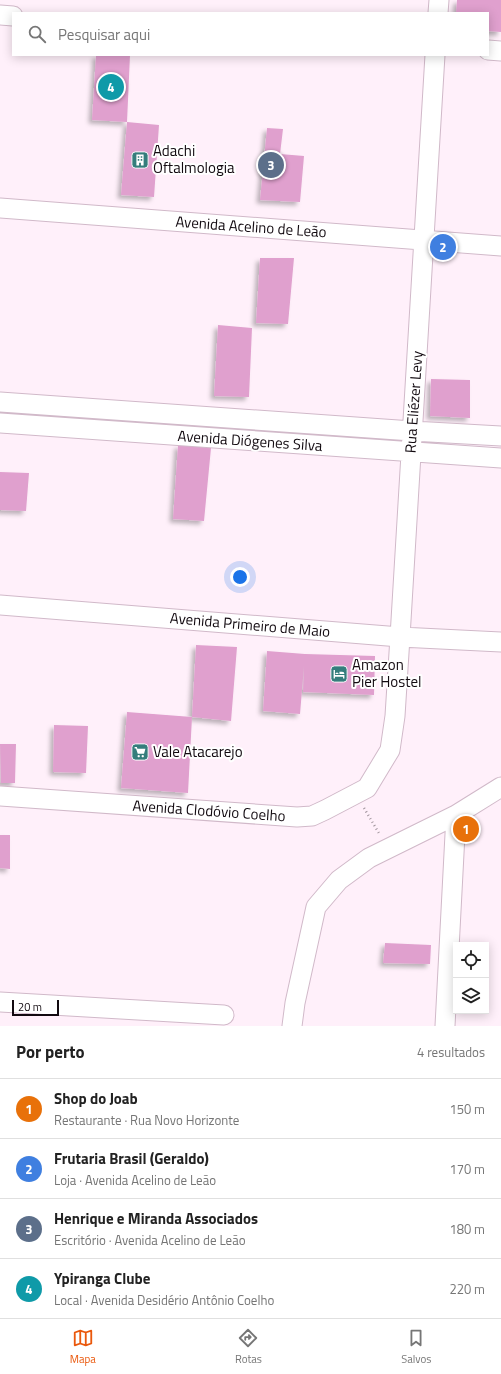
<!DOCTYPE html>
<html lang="pt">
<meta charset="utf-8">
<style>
body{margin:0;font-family:"Titillium Web",sans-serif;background:#f6f6f6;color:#222}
.controls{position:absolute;right:12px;bottom:12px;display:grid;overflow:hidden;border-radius:0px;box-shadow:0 2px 10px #0003}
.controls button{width:36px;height:36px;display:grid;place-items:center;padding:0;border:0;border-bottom:1px solid #e0e0e0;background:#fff;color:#222;font:20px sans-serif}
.scale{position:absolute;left:12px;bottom:10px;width:47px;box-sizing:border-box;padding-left:4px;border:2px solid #120a10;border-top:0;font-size:11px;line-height:14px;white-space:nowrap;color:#120a10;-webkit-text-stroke:3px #fff;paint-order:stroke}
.you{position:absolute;left:240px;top:577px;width:14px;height:14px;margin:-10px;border:3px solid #fff;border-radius:50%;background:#1a73e8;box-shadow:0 0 0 6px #1a73e833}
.badge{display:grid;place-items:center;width:26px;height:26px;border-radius:50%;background:#ea580c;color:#fff;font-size:13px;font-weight:700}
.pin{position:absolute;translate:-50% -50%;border:2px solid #fff;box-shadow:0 1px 4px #0006}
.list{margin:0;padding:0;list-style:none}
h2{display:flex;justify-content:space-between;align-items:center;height:52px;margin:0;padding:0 16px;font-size:17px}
h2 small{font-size:13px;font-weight:400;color:#767676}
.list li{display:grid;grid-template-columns:26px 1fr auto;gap:12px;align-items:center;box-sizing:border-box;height:60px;padding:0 16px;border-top:1px solid #e0e0e0}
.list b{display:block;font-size:15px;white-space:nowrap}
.list p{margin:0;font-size:13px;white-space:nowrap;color:#767676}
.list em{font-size:13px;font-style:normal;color:#767676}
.icon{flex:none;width:22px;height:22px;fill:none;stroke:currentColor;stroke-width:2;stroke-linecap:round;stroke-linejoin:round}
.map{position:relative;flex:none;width:501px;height:1026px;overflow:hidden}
.search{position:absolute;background:#fff;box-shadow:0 2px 10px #0003;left:12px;right:12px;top:12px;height:44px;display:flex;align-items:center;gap:10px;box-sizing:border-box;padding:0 14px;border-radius:0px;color:#767676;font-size:15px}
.sheet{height:292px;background:#fff}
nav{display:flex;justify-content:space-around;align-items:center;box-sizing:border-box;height:56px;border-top:1px solid #e0e0e0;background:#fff;font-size:11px;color:#767676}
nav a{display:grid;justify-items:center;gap:2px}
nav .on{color:#ea580c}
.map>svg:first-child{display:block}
</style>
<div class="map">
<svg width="501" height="1026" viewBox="0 0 501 1026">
<defs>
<filter id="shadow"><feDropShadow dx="-3.5" dy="3.5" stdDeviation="2" flood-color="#0004"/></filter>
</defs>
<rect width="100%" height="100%" fill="#fff0fa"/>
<!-- building -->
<path fill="#e0a0ce" filter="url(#shadow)" d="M457,0H501V32L488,31V13H456Z
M96,55H130L127,122L92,120Z
M127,122L159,125L154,197L121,195Z
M267,128L283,129L280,154L304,156L300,202L260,200Z
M260,258H294L288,324L256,323Z
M218,325L252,328L249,397L214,396Z
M431,379L470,380V418L430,416Z
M178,445L211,448L204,521L173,519Z
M0,472L29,473L26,511L0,510Z
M196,645L237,647L231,721L192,717L188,793L121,788L127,712L192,717Z
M267,651L305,654L375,656L374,695L303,692L304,666L300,714L263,711Z
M54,725L88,726L86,773L53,772Z
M0,744H16L15,783H1Z
M0,835H10V869L0,868Z
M385,943L431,945L430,964L383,963Z"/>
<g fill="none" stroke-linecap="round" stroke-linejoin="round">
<!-- street casing -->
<g stroke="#d1b9c9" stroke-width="21">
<path id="street" d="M438,13L439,0
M0,15L13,16
M488,50L501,51
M0,208L501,246
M0,402L412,431L501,436
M0,423L501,458
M0,605L400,637L501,642
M0,796L297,817L312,816L325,810L367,788L390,750L395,716L400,637L435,55
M0,1002L224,1015
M292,1026L295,1003L316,907L339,880L369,858L456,815L501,787
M445,1026L456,815"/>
</g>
<!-- path -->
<path stroke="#a2969e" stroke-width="2.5" stroke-dasharray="1 3" stroke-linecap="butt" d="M364,808L380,835"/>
<!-- street -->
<use href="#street" stroke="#fff" stroke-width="19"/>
</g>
<!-- icons -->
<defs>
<g id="building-square" transform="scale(0.9)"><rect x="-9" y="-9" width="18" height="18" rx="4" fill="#357d7c" stroke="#fff"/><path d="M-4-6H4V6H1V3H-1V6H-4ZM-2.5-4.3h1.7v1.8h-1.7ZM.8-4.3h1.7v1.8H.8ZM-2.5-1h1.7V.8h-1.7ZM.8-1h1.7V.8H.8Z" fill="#fff"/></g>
<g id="hotel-square" transform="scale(0.9)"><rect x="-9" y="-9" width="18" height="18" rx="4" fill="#357d7c" stroke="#fff"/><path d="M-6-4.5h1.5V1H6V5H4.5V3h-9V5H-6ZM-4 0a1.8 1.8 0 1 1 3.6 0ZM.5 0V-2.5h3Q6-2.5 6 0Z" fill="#fff"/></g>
<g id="supermarket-square" transform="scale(0.9)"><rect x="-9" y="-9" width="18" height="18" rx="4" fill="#357d7c" stroke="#fff"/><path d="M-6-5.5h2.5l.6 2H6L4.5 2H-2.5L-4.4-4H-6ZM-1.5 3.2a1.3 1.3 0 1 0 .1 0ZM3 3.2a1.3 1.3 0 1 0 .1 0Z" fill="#fff"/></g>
</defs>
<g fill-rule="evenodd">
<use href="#building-square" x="140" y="160"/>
<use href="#hotel-square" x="339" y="674"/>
<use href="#supermarket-square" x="140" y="752"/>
</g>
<g text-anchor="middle" stroke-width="4" stroke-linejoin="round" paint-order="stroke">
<!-- poi labels -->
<g font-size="15" fill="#120a10" stroke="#fff" text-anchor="start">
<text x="153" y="156">Adachi<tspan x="153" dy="17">Oftalmologia</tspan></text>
<text x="352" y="670">Amazon<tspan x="352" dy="17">Pier Hostel</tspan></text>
<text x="153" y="757">Vale Atacarejo</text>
</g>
<!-- street labels -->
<g font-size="15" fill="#120a10" stroke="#fff">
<text transform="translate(251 227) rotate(4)" y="5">Avenida Acelino de Leão</text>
<text transform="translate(414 402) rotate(-86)" y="5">Rua Eliézer Levy</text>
<text transform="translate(250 441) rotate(4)" y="5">Avenida Diógenes Silva</text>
<text transform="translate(250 625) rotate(5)" y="5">Avenida Primeiro de Maio</text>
<text transform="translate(209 811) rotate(4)" y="5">Avenida Clodóvio Coelho</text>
</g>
</g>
</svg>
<div class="controls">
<button><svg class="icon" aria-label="locate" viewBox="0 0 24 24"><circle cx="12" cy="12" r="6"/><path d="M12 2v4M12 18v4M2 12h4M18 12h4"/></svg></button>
<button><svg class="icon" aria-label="layers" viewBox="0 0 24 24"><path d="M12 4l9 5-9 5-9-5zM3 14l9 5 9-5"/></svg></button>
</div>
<div class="scale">20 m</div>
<div class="you"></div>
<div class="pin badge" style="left:466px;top:829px;background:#e8710a">1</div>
<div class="pin badge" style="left:443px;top:247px;background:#3f7fe0">2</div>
<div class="pin badge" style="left:271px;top:165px;background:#5c6f8a">3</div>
<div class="pin badge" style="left:111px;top:87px;background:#0f9aa8">4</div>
<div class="search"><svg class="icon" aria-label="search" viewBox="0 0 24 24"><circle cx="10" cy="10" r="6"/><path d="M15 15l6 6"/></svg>Pesquisar aqui</div>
</div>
<section class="sheet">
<h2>Por perto<small>4 resultados</small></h2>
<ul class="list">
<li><span class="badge" style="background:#e8710a">1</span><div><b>Shop do Joab</b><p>Restaurante · Rua Novo Horizonte</p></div><em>150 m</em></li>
<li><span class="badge" style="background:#3f7fe0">2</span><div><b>Frutaria Brasil (Geraldo)</b><p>Loja · Avenida Acelino de Leão</p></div><em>170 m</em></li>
<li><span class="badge" style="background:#5c6f8a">3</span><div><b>Henrique e Miranda Associados</b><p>Escritório · Avenida Acelino de Leão</p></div><em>180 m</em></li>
<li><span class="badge" style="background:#0f9aa8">4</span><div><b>Ypiranga Clube</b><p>Local · Avenida Desidério Antônio Coelho</p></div><em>220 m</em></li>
</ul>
</section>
<nav>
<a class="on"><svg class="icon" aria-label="map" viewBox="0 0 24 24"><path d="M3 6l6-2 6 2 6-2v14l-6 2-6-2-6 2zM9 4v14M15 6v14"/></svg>Mapa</a>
<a><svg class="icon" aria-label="directions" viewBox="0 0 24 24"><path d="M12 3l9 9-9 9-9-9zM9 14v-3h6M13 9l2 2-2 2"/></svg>Rotas</a>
<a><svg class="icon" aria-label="saved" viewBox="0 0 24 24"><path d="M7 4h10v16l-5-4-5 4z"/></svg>Salvos</a>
</nav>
